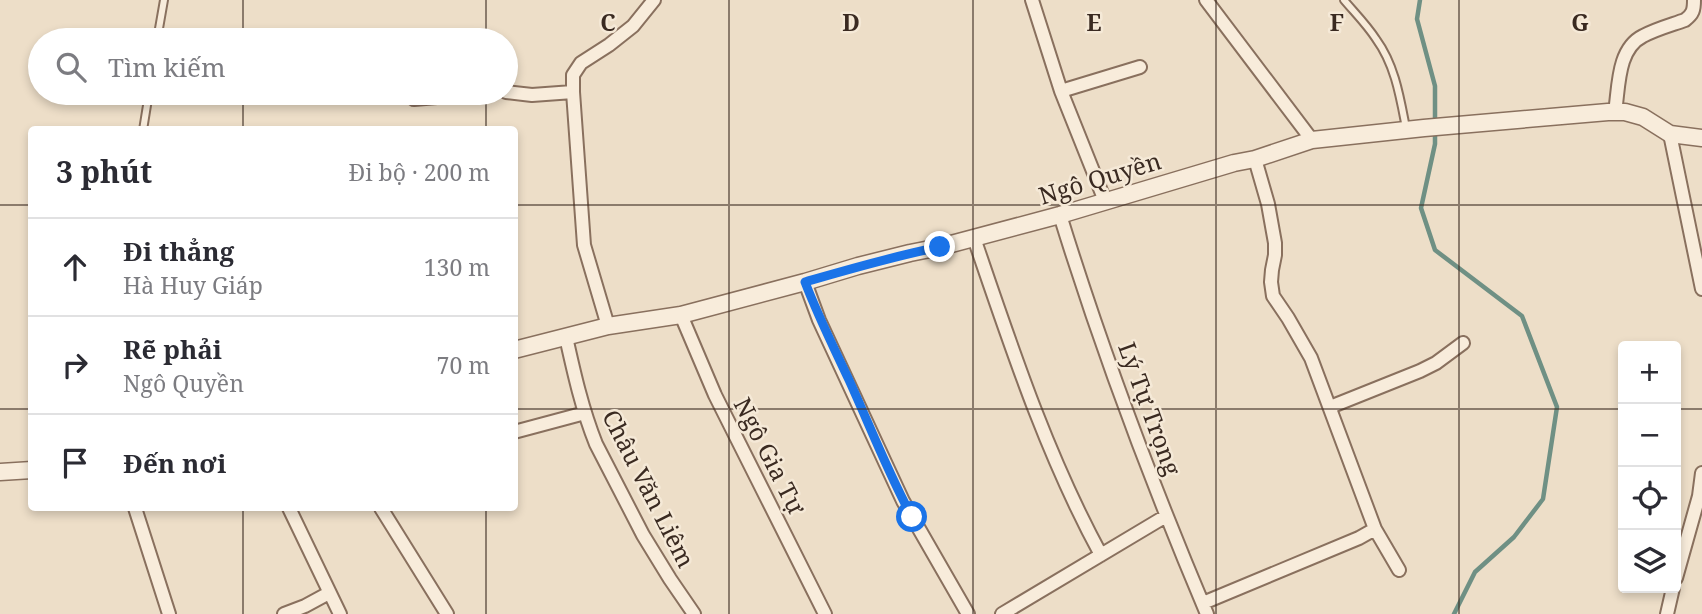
<!DOCTYPE html>
<html lang="vi">
<meta charset="utf-8">
<style>
body{margin:0;font-family:"Noto Serif",serif;background:#f7f7f7;color:#2b2b33}
.controls{position:absolute;right:21px;bottom:21px;display:grid;overflow:hidden;border-radius:7px;box-shadow:0 4px 10px #0003}
.controls button{width:63px;height:63px;display:grid;place-items:center;padding:0;border:0;border-bottom:2px solid #e1e1e2;background:#fff;color:#2b2b33;font:35px sans-serif}
.stop{position:absolute;width:21px;height:21px;margin:-16px;border:5px solid #1a73e8;border-radius:50%;background:#fff}
.stop.end{background:#1a73e8;border-color:#fff;box-shadow:0 2px 7px #0008}
.list{margin:0;padding:0;list-style:none}
h2{display:flex;justify-content:space-between;align-items:center;height:91px;margin:0;padding:0 28px;font-size:30px}
h2 small{font-size:23px;font-weight:400;color:#7c7c81}
.list li{display:grid;grid-template-columns:46px 1fr auto;gap:21px;align-items:center;box-sizing:border-box;height:98px;padding:0 28px;border-top:2px solid #e1e1e2}
.list b{display:block;font-size:26px;white-space:nowrap}
.list p{margin:0;font-size:23px;white-space:nowrap;color:#7c7c81}
.list em{font-size:23px;font-style:normal;color:#7c7c81}
.icon{flex:none;width:38px;height:38px;fill:none;stroke:currentColor;stroke-width:2;stroke-linecap:round;stroke-linejoin:round}
.map{position:relative;flex:none;width:1702px;height:614px;overflow:hidden}
.search{position:absolute;background:#fff;box-shadow:0 4px 10px #0003;left:28px;top:28px;width:490px;height:77px;display:flex;align-items:center;gap:18px;box-sizing:border-box;padding:0 24px;border-radius:38px;color:#7c7c81;font-size:26px}
.panel{position:absolute;background:#fff;box-shadow:0 4px 10px #0003;left:28px;top:126px;width:490px;height:385px;border-radius:7px}
.map>svg:first-child{display:block}
</style>
<div class="map">
<svg width="1702" height="614" viewBox="0 0 1702 614">
<rect width="100%" height="100%" fill="#eddec8"/>
<g fill="none" stroke-linecap="round" stroke-linejoin="round">
<!-- stream -->
<path stroke="#6f9084" stroke-width="4.5" d="M1420,0L1417,19L1435,86V123
M1435,131V144L1421,208L1435,250L1522,316L1557,407L1543,499L1514,537L1475,572L1454,614"/>
<!-- service casing -->
<g stroke="#89705e" stroke-width="10">
<path id="service" d="M1344,0C1355,13 1367,25 1376,39C1395,65 1400,97 1406,128
M157,40L164,0
M143,130L149,93"/>
</g>
<!-- minor casing -->
<g stroke="#89705e" stroke-width="16">
<path id="minor" d="M1032,0L1061,91L1105,201
M1206,0L1312,140
M1061,91L1140,67
M506,92L532,95L573,92V75L581,63L609,45L633,26L654,0
M573,92L584,245L608,326
M414,99L483,93
M1615,112C1619,87 1617,49 1643,36C1656,29 1671,25 1685,20C1693,14 1694,10 1694,0
M1670,134L1702,289
M1060,215C1102,351 1152,484 1207,614
M974,238C1011,346 1046,454 1101,555
M805,282L819,320L903,501L968,614
M681,315L715,395L825,614
M566,337C574,373 582,409 596,444L643,535L670,579L694,614
M1330,407L1420,371L1436,363L1463,343
M514,432L585,413
M135,508L169,614
M289,508L340,614
M381,508L447,614
M1375,529L1399,570
M1676,578L1699,496L1702,473
M1203,603L1359,538L1375,529L1311,358L1288,318L1273,296L1271,282L1272,270L1275,255V243L1268,204L1255,159
M284,614L305,606L329,593
M1002,614L1166,516
M1667,614L1673,588"/>
</g>
<!-- tertiary casing -->
<g stroke="#89705e" stroke-width="19">
<path id="tertiary" d="M514,350L608,326L681,315L805,282L858,266L910,253L940,247L1060,215L1234,163L1255,159L1312,140L1424,128L1608,112H1625L1643,117L1670,134L1702,138
M0,472L32,470"/>
</g>
<!-- service -->
<use href="#service" stroke="#f8ecdb" stroke-width="6"/>
<!-- minor -->
<use href="#minor" stroke="#f8ecdb" stroke-width="12"/>
<!-- tertiary -->
<use href="#tertiary" stroke="#f8ecdb" stroke-width="16"/>
</g>
<g fill="none" stroke-linecap="round" stroke-linejoin="round">
<!-- route -->
<path stroke="#1a73e8" stroke-width="9" d="M912,517C888,473 870,426 849,380C834,348 818,316 805,282C850,269 894,256 940,247"/>
</g>
<!-- grid -->
<path fill="none" stroke="#3a2a21" stroke-width="2" stroke-opacity="0.55" d="M243,0V40M486,0V40M729,0V614M973,0V614M1216,0V614M1459,0V614M243,93V130M486,93V130M0,205H32M514,205H1702M0,409H32M514,409H1623M1676,409H1702M243,508V614M486,508V614"/>
<g text-anchor="middle" stroke-width="5" stroke-linejoin="round" paint-order="stroke">
<!-- street labels -->
<g font-size="24" fill="#3a2a21" stroke="#f5e9d7">
<text transform="translate(1100 179) rotate(-17)" y="8">Ngô Quyền</text>
<text transform="translate(1149 409) rotate(70)" y="8">Lý Tự Trọng</text>
<text transform="translate(769 456) rotate(63)" y="8">Ngô Gia Tự</text>
<text transform="translate(648 489) rotate(63)" y="8">Châu Văn Liêm</text>
</g>
</g>
<g font-size="23" text-anchor="middle" font-weight="bold" fill="#3a2a21" stroke="#f5e9d7" stroke-width="5" stroke-linejoin="round" paint-order="stroke">
<text x="608" y="31">C</text>
<text x="851" y="31">D</text>
<text x="1094" y="31">E</text>
<text x="1337" y="31">F</text>
<text x="1580" y="31">G</text>
</g>
</svg>
<div class="controls">
<button>+</button>
<button>−</button>
<button><svg class="icon" aria-label="locate" viewBox="0 0 24 24"><circle cx="12" cy="12" r="6"/><path d="M12 2v4M12 18v4M2 12h4M18 12h4"/></svg></button>
<button><svg class="icon" aria-label="layers" viewBox="0 0 24 24"><path d="M12 4l9 5-9 5-9-5zM3 14l9 5 9-5"/></svg></button>
</div>
<div class="stop" style="left:912px;top:517px"></div>
<div class="stop end" style="left:940px;top:247px"></div>
<div class="search"><svg class="icon" aria-label="search" viewBox="0 0 24 24"><circle cx="10" cy="10" r="6"/><path d="M15 15l6 6"/></svg>Tìm kiếm</div>
<section class="panel">
<h2>3 phút<small>Đi bộ · 200 m</small></h2>
<ul class="list">
<li><svg class="icon" aria-label="ahead" viewBox="0 0 24 24"><path d="M12 20V5M6 11l6-6 6 6"/></svg><div><b>Đi thẳng</b><p>Hà Huy Giáp</p></div><em>130 m</em></li>
<li><svg class="icon" aria-label="right" viewBox="0 0 24 24"><path d="M7 20v-9h11M14 6l5 5-5 5"/></svg><div><b>Rẽ phải</b><p>Ngô Quyền</p></div><em>70 m</em></li>
<li><svg class="icon" aria-label="arrive" viewBox="0 0 24 24"><path d="M6 21V4h12l-3 4 3 4H6"/></svg><div><b>Đến nơi</b></div></li>
</ul>
</section>
</div>
